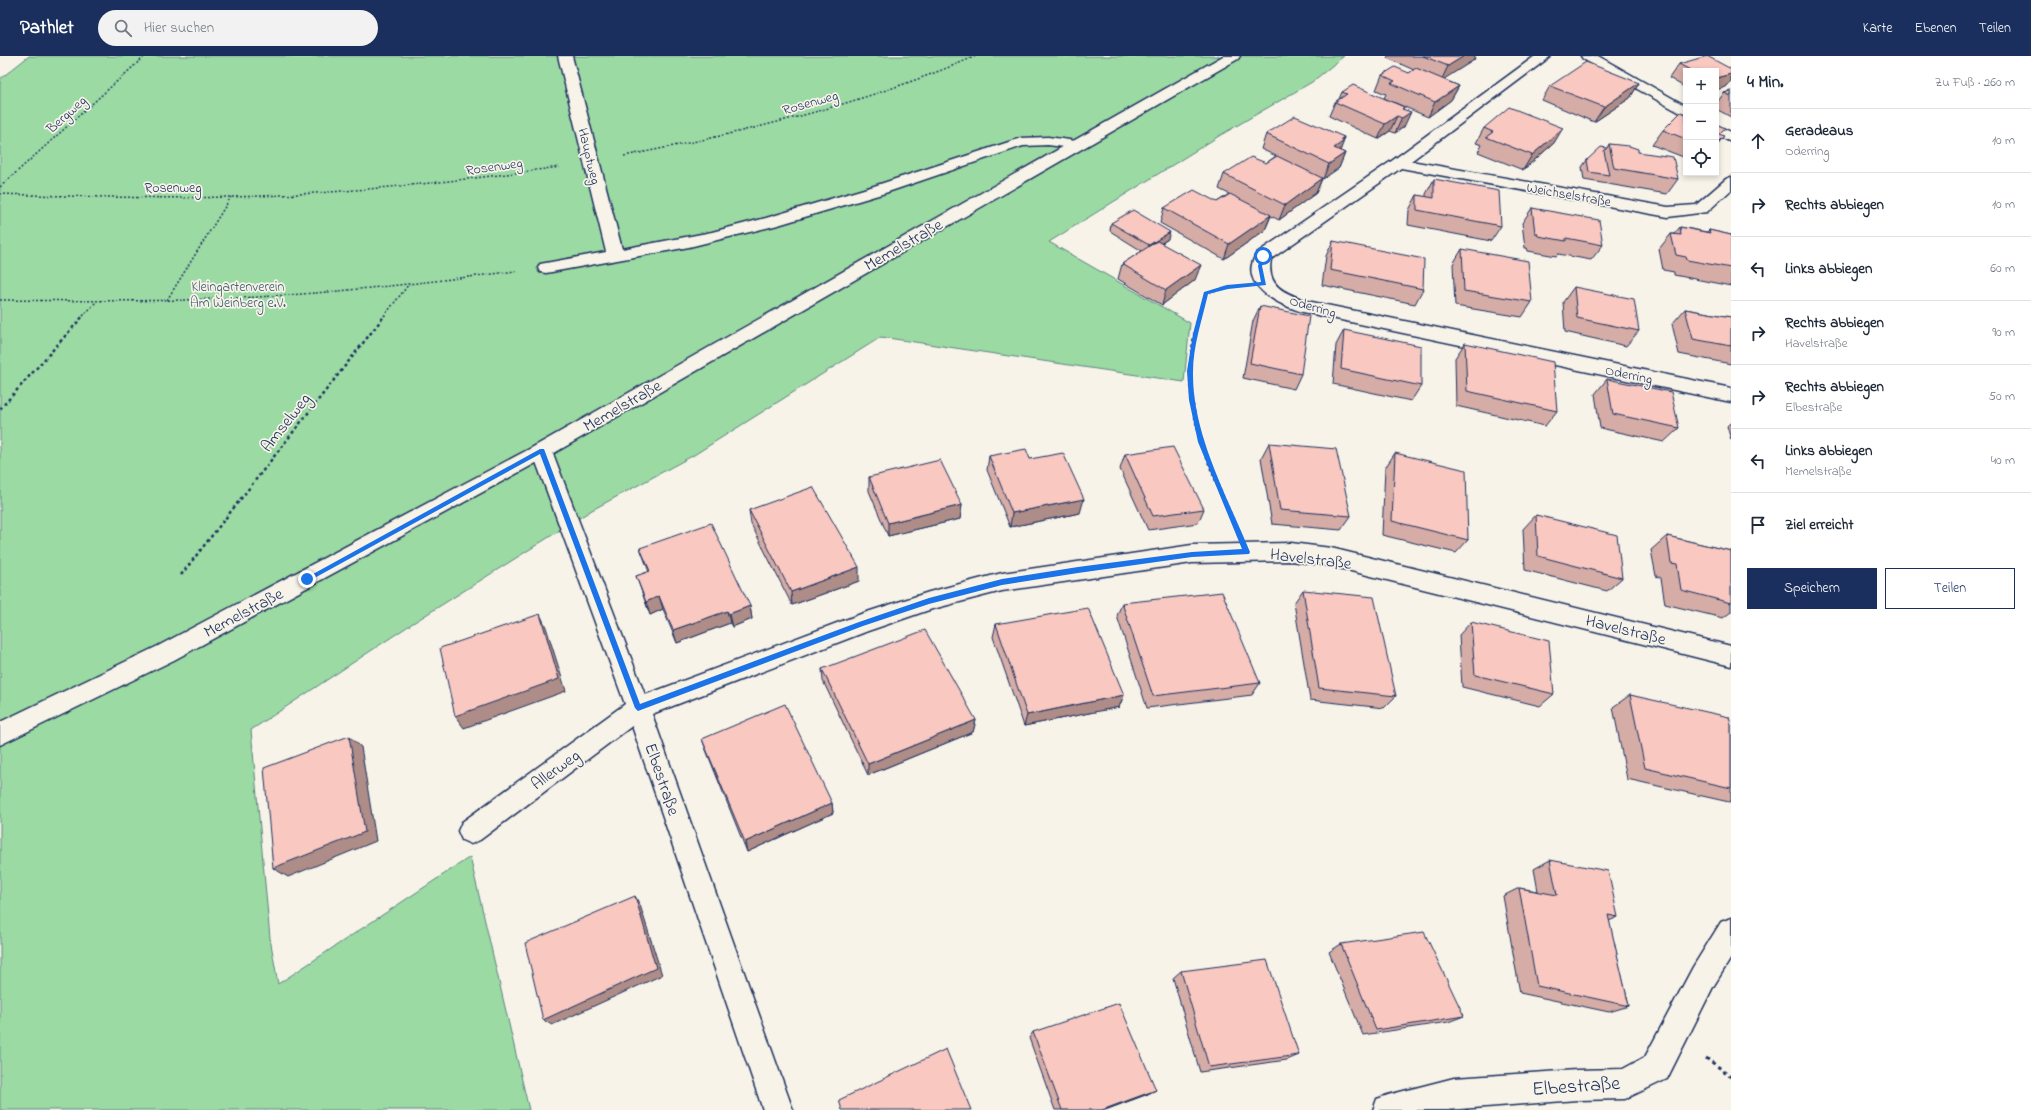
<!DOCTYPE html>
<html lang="de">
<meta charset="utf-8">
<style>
body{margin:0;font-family:"Indie Flower",sans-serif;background:#f2f2f3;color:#1f2937}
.controls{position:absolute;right:12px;top:12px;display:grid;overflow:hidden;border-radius:0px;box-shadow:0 2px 6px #0003}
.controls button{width:36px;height:36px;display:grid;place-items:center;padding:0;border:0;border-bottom:1px solid #e0e1e3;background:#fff;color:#1f2937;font:20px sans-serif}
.stop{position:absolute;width:12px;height:12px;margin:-9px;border:3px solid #1a73e8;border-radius:50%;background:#fff}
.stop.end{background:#1a73e8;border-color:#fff;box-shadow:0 1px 4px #0008}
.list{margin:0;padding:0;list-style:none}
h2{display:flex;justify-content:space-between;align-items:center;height:52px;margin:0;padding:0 16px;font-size:17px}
h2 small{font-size:13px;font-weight:400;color:#747a83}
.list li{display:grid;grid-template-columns:26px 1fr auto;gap:12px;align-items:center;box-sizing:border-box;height:64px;padding:0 16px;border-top:1px solid #e0e1e3}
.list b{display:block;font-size:15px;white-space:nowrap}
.list p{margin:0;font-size:13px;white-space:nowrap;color:#747a83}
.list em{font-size:13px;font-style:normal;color:#747a83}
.actions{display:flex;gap:8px;padding:12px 16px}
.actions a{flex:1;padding:9px 0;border:1px solid #1b2f5e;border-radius:0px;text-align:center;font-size:14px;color:#1b2f5e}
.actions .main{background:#1b2f5e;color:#fff}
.icon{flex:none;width:22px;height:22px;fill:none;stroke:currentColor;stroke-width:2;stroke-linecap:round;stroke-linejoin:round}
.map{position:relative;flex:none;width:1731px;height:1054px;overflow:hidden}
header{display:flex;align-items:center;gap:24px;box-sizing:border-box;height:56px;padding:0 20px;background:#1b2f5e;color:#fff}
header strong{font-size:19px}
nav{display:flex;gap:22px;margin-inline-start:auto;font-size:14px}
.search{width:280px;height:36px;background:#f2f2f3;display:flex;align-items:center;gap:10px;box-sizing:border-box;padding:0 14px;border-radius:22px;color:#747a83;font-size:15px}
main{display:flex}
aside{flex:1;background:#fff}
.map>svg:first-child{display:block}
</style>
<header>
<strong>Pathlet</strong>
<div class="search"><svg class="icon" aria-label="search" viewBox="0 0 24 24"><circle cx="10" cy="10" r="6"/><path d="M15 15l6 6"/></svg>Hier suchen</div>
<nav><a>Karte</a><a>Ebenen</a><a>Teilen</a></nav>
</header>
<main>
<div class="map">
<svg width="1731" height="1054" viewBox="0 0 1731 1054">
<rect width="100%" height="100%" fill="#f7f3e8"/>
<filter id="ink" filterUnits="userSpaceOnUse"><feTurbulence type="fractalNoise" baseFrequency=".025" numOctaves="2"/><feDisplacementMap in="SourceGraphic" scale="8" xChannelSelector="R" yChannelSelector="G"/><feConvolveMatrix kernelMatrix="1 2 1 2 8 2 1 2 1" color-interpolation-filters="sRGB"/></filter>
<g filter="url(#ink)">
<!-- green -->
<path fill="#9bdaa3" stroke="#5b8480" d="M29,0H1344L1312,26L1219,80L1049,186L1190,267L1184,326L881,281L694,399L592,454L413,567L251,674L270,882L278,928L470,801L529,1054H0V23Z"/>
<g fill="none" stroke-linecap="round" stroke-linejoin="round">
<!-- minor casing -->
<g stroke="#1b2f5e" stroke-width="3">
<path id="minor" d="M558,0H572L622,193L712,176L766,162L874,130L1021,82L1048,81L1083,86L1085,89L1083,92L1078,93L1048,89L1023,90L885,137L778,169L689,191L546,217L540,216L538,212L540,208L606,196Z
M1535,0H1551L1411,105L1668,151L1696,149L1726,123L1731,121V134L1707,156L1668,161L1401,112L1271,203C1266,231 1285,237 1307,245L1731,332V346L1303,256C1279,249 1236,229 1257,197L1393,104Z
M1581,0H1598L1686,50V60L1583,3Z
M1716,69L1731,76V86L1716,79Z
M542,388L549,390L552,395L645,639L861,558L929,536L1002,517L1192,489L1291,487L1331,492L1731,590V610L1331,510L1291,505L1192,507L1002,535L929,554L868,575L652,658L793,1054H763L632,670L480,784L471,788L462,784L458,775L462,766L625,648L532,395L535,390Z
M1731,862V902L1713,931L1667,1023L1625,1043L1577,1044L1447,1054H1373L1377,1043L1388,1039L1454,1022L1577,1014L1623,1013L1645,1001L1693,911L1721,866Z"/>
</g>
<!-- major casing -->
<g stroke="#1b2f5e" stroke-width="3">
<path id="major" d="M1223,0H1240L1238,3L549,400L174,604L0,689V666L158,590L535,390Z"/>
</g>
<!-- path-far2 -->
<path stroke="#1b2f5e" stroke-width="1.5" stroke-dasharray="2 2" stroke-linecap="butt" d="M624,100C743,77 864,48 976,0
M0,131L145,0
M0,138C94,141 188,144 282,139C375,134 467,124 559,111
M0,244C86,245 172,246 257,241C344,236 430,226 516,215
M167,244L231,141
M83,260L96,246
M384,260L409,228
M1199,260L1206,237L1230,231"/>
<!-- path-far1 -->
<path stroke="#1b2f5e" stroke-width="2.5" stroke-dasharray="3 3" stroke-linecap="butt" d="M1199,259C1177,338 1201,393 1233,464
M0,353L84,259
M181,519L385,259"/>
<!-- path -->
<path stroke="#1b2f5e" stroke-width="3" stroke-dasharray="3.5 3.5" stroke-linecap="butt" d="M1706,1002L1731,1020"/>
<!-- minor -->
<use href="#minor" fill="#f7f3e8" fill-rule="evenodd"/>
<!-- major -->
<use href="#major" fill="#f7f3e8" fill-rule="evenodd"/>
</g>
<!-- wall -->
<path fill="#d5aca6" stroke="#1b2f5e" d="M1388,0H1475L1474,4L1443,23L1459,30L1451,44L1428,61L1384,42L1386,38L1376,34L1382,19L1409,17L1414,14L1387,2Z
M1679,8L1731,13V25L1726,31L1716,15H1686V32L1669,22Z
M1639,27L1630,42L1594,66L1542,44L1550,30Z
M1731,35V61L1716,53V48L1724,37Z
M1342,36L1404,51L1403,53L1404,71L1395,77L1390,75L1378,83L1329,60L1335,46L1339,43Z
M1686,58V102L1652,89L1663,74Z
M1484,72L1554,87L1523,114L1478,96L1482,89L1476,87Z
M1266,78L1344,81L1340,95L1345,97L1339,112L1322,123L1316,137L1279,164L1271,160L1265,174L1224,203L1160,167L1164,152L1217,146L1229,138L1219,133L1224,118L1266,107L1276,100L1261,93Z
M1609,88L1638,96L1678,123L1667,138L1584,124L1582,111L1587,104L1607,92Z
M1434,123L1501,170L1491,185L1408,169L1409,154L1417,139L1426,141V138Z
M1532,152L1603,189L1591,204L1558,198L1556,200L1528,195L1527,192H1525L1522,167Z
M1111,167L1168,183L1161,188L1195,224L1162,249L1118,223L1122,208L1142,195L1110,175Z
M1680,171L1707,176L1709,174L1731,179V230L1674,219V216L1663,214L1659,193L1671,178H1674Z
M1333,185L1423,233L1415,248L1322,229L1326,200Z
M1462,193L1532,246L1522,261L1455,250L1453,208Z
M1574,231L1639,275L1626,290L1565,276L1563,246Z
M1260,250L1301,318L1294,333L1243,322L1253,265Z
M1685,253L1731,261V308L1679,298L1672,268Z
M1344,274L1421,330L1411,345L1333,328L1336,289Z
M1465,287L1557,355L1545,370L1456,350L1455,302Z
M1607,323L1679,372L1664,386L1600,372L1595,338Z
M1731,366V384L1727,370Z
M1269,387L1351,460L1341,474L1272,468L1261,402Z
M1395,397L1468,484L1456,497L1382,479L1385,412Z
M1125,398L1204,453L1198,467L1148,474L1120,413Z
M989,400L1030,403L1080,457L1010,471L987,414Z
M869,421L962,449L960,463L888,480L869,435Z
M749,454L859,525L792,549L751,468Z
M1536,459L1622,522L1607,535L1525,514L1523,473Z
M1667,480L1731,495V556L1723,562L1665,548L1661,522L1656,520L1651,494Z
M640,492L750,550L752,563L732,571L730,567L677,587L663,553L650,559L636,520L649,516Z
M1303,534L1396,640L1384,652L1310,644L1294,547Z
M1122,547L1260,627L1252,639L1147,652L1117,560Z
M1471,566L1554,638L1540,650L1462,631L1459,579Z
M996,568L1124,639L1119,651L1024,670L993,581Z
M822,613L976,664L973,676L868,719L823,625Z
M1630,639L1731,669V745L1729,746L1627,723L1613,651Z
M702,683L832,747L833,757L747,796L706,694Z
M1550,804L1618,861L1609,865L1629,950L1609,956L1520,937L1503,840L1519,832L1538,835L1534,813Z
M1341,888L1464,960L1448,966L1363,979L1329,896Z
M1181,915L1299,999L1287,1004L1200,1016L1173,922Z
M1033,976L1148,1038L1105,1054H1055L1029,982Z"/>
<!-- shaded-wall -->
<path fill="#ae8c87" stroke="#1b2f5e" d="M1464,0H1475L1474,4L1441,25L1448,10Z
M1731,18V25L1726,31L1716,34V22Z
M1639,27L1630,42L1594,66L1604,51Z
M1459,30L1451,44L1428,61L1435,46Z
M1411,56L1404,71L1395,77L1402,62Z
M1397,60L1390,75L1378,83L1385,68Z
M1563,72L1554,87L1523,114L1532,99Z
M1724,80L1716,90V88Z
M1344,81L1342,87L1344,85L1338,100L1334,92L1341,83Z
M1345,97L1339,112L1323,123L1329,108Z
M1322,122L1316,137L1279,164L1285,149Z
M1271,159L1265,174L1224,203L1229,188Z
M1170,176L1168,183L1146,197L1149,189Z
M1201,209L1195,224L1162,249L1166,234Z
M1084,443L1080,457L1010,471L1012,457Z
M962,449L960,463L888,480V467Z
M859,511V525L792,549L791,536Z
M659,540L663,553L650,559L646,546Z
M750,550L752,563L732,571L729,558Z
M727,555L730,567L677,587L673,574Z
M540,558L546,571L566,635L464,672L455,660Z
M1124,639L1119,651L1024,670L1027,659Z
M976,664L973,676L868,719V708Z
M349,680L361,691L376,785L288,821L273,812Z
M832,747L833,757L747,796L745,786Z
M635,840L640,849L662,919L552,969L543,964Z
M1156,1034L1148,1038L1105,1054H1102Z"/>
<!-- building -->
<path fill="#f8c8c1" stroke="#1b2f5e" d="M1423,0H1464L1448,10Z
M1707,0L1731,13V18L1716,22V15H1692L1679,8Z
M1586,6L1639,27L1604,51L1550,30Z
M1395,11L1409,17L1416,12L1459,30L1435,46L1391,27L1395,25L1382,19Z
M1353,29L1404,51L1402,53L1411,56L1402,62L1397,60L1385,68L1335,46L1347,38L1342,36Z
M1731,35V40L1724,37Z
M1509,51L1563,72L1532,99L1486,81L1493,76L1484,72Z
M1681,56L1686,58V83L1663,74Z
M1295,60L1344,81L1341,83L1344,85L1334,92L1345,97L1329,108L1266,78Z
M1716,68L1725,72L1719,78L1724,80L1718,86L1716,85Z
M1609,88L1629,90L1638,93V96L1673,101L1678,123L1614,112Z
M1601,91L1607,92L1604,95L1609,119L1589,116L1587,104Z
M1277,100L1322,122L1285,149L1224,118L1251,101L1266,107Z
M1434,123L1499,135L1501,170L1417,154V139L1434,142Z
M1194,134L1217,146L1230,138L1271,159L1229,188L1164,152Z
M1532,152L1599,164L1603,189L1566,182V185L1538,180L1537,177H1535Z
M1133,154L1170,176L1149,189L1111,167Z
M1680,171L1710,177L1709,174L1731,179V212L1687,204L1686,201L1676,199L1671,178L1681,179Z
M1157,185L1201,209L1166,234L1122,208Z
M1333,185L1424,203L1423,233L1330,214Z
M1462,193L1528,205L1532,246L1464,235Z
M1574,231L1634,243L1639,275L1577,262Z
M1260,250L1309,260L1301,318L1250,307Z
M1685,253L1731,261V290L1693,283Z
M1344,274L1421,290V330L1341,313Z
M1465,287L1553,306L1557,355L1467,335Z
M1607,323L1671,336L1679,372L1613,358Z
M1269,387L1336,393L1351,460L1280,454Z
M1173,391L1204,453L1153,460L1125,398Z
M1026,393L1030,403L1063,397L1084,443L1012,457L989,400Z
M1395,397L1466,414L1468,484L1392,465Z
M940,404L962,449L888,467L869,421Z
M813,431L859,511L791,536L749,454Z
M1536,459L1617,479L1622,522L1538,500Z
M711,467L750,550L729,558L727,555L673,574L659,540L646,546L636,520L650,515L640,492Z
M1667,480L1731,495V547L1681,534L1677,508L1671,507Z
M1303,534L1374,541L1396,640L1319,632Z
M1222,536L1260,627L1153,640L1122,547Z
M1088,552L1124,639L1027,659L996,568Z
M540,558L559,623L455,660L440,592Z
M1471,566L1549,585L1554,638L1475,619Z
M925,574L976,664L868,708L822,613Z
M1630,639L1729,661L1731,669V732L1645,712Z
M785,648L832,747L745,786L702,683Z
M349,680L365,776L273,812L264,712Z
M1550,804L1608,815L1618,861L1608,859L1629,950L1537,930L1519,832L1557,839Z
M635,840L656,912L543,964L525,887Z
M1424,876L1464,960L1376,974L1341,888Z
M1267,904L1299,999L1209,1011L1181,915Z
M1119,947L1156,1034L1102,1054H1062L1033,976Z
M946,993L971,1054H842L839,1044Z"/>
</g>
<!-- route -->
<path fill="#1a73e8" d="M1263,199L1266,200L1262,210L1266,229L1228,233L1208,238C1202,264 1193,290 1193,316C1192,378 1227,440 1250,496L1249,498L1192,501L1078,517L1002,529L929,548L863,570L638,655L635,652L540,398L309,525H305L304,523L540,393H544L640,648L859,566L929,542L1002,523L1078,511L1192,496L1242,493L1198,386L1189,344L1187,315L1193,278L1204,236L1227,229L1261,226L1258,210L1261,200Z"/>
<g text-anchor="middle" stroke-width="3.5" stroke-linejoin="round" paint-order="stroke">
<!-- far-street labels -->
<g font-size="14" fill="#1b2f5e" stroke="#f7f3e8">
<text transform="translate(810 46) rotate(-16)" y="5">Rosenweg</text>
<text transform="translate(66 58) rotate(-42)" y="5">Bergweg</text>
<text transform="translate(590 100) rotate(76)" y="5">Hauptweg</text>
<text transform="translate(494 110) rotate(-8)" y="5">Rosenweg</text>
<text x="173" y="136">Rosenweg</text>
<text transform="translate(1569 138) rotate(10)" y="5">Weichselstraße</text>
<text transform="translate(1313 250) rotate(16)" y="5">Oderring</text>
<text transform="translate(1629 318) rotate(12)" y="5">Oderring</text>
</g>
<!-- far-park labels -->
<g font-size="14" fill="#3b5a6f" stroke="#f7f3e8">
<text x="238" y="235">Kleingartenverein<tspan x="238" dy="16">Am Weinberg e.V.</tspan></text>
</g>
<!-- street labels -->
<g font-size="17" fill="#1b2f5e" stroke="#f7f3e8">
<text transform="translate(903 188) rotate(-30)" y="6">Memelstraße</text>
<text transform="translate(622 349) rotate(-30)" y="6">Memelstraße</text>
<text transform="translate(285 366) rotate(-52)" y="6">Amselweg</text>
<text transform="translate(1311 502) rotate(7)" y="6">Havelstraße</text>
<text transform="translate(243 556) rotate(-28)" y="6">Memelstraße</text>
<text transform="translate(1626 573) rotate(14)" y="6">Havelstraße</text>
<text transform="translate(555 713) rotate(-36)" y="6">Allerweg</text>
<text transform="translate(663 723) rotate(71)" y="6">Elbestraße</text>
</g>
<!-- near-street labels -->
<g font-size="20" fill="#1b2f5e" stroke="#f7f3e8">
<text transform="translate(1576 1029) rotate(-4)" y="7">Elbestraße</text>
</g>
</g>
</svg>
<div class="controls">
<button>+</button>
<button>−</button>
<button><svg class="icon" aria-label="locate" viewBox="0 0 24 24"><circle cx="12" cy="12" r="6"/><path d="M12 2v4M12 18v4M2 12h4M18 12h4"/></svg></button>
</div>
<div class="stop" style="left:1263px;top:200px"></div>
<div class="stop end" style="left:307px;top:523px"></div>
</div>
<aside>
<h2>4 Min.<small>Zu Fuß · 260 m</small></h2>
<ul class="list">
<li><svg class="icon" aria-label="ahead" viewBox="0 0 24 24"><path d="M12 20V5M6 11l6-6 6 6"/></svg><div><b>Geradeaus</b><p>Oderring</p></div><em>10 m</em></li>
<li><svg class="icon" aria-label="right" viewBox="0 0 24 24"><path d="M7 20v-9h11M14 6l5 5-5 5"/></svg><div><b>Rechts abbiegen</b></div><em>10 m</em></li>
<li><svg class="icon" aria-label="left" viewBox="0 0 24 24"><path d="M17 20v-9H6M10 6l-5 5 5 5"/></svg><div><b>Links abbiegen</b></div><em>60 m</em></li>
<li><svg class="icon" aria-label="right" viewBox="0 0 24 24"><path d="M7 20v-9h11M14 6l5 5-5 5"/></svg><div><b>Rechts abbiegen</b><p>Havelstraße</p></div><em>90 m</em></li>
<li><svg class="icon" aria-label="right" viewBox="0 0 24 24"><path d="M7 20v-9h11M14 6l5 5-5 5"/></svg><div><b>Rechts abbiegen</b><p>Elbestraße</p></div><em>50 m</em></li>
<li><svg class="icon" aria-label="left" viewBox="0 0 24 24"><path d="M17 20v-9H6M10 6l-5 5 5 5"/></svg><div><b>Links abbiegen</b><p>Memelstraße</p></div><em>40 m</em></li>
<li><svg class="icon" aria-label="arrive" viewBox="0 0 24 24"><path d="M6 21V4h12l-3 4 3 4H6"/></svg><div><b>Ziel erreicht</b></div></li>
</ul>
<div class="actions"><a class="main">Speichern</a><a>Teilen</a></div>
</aside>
</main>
